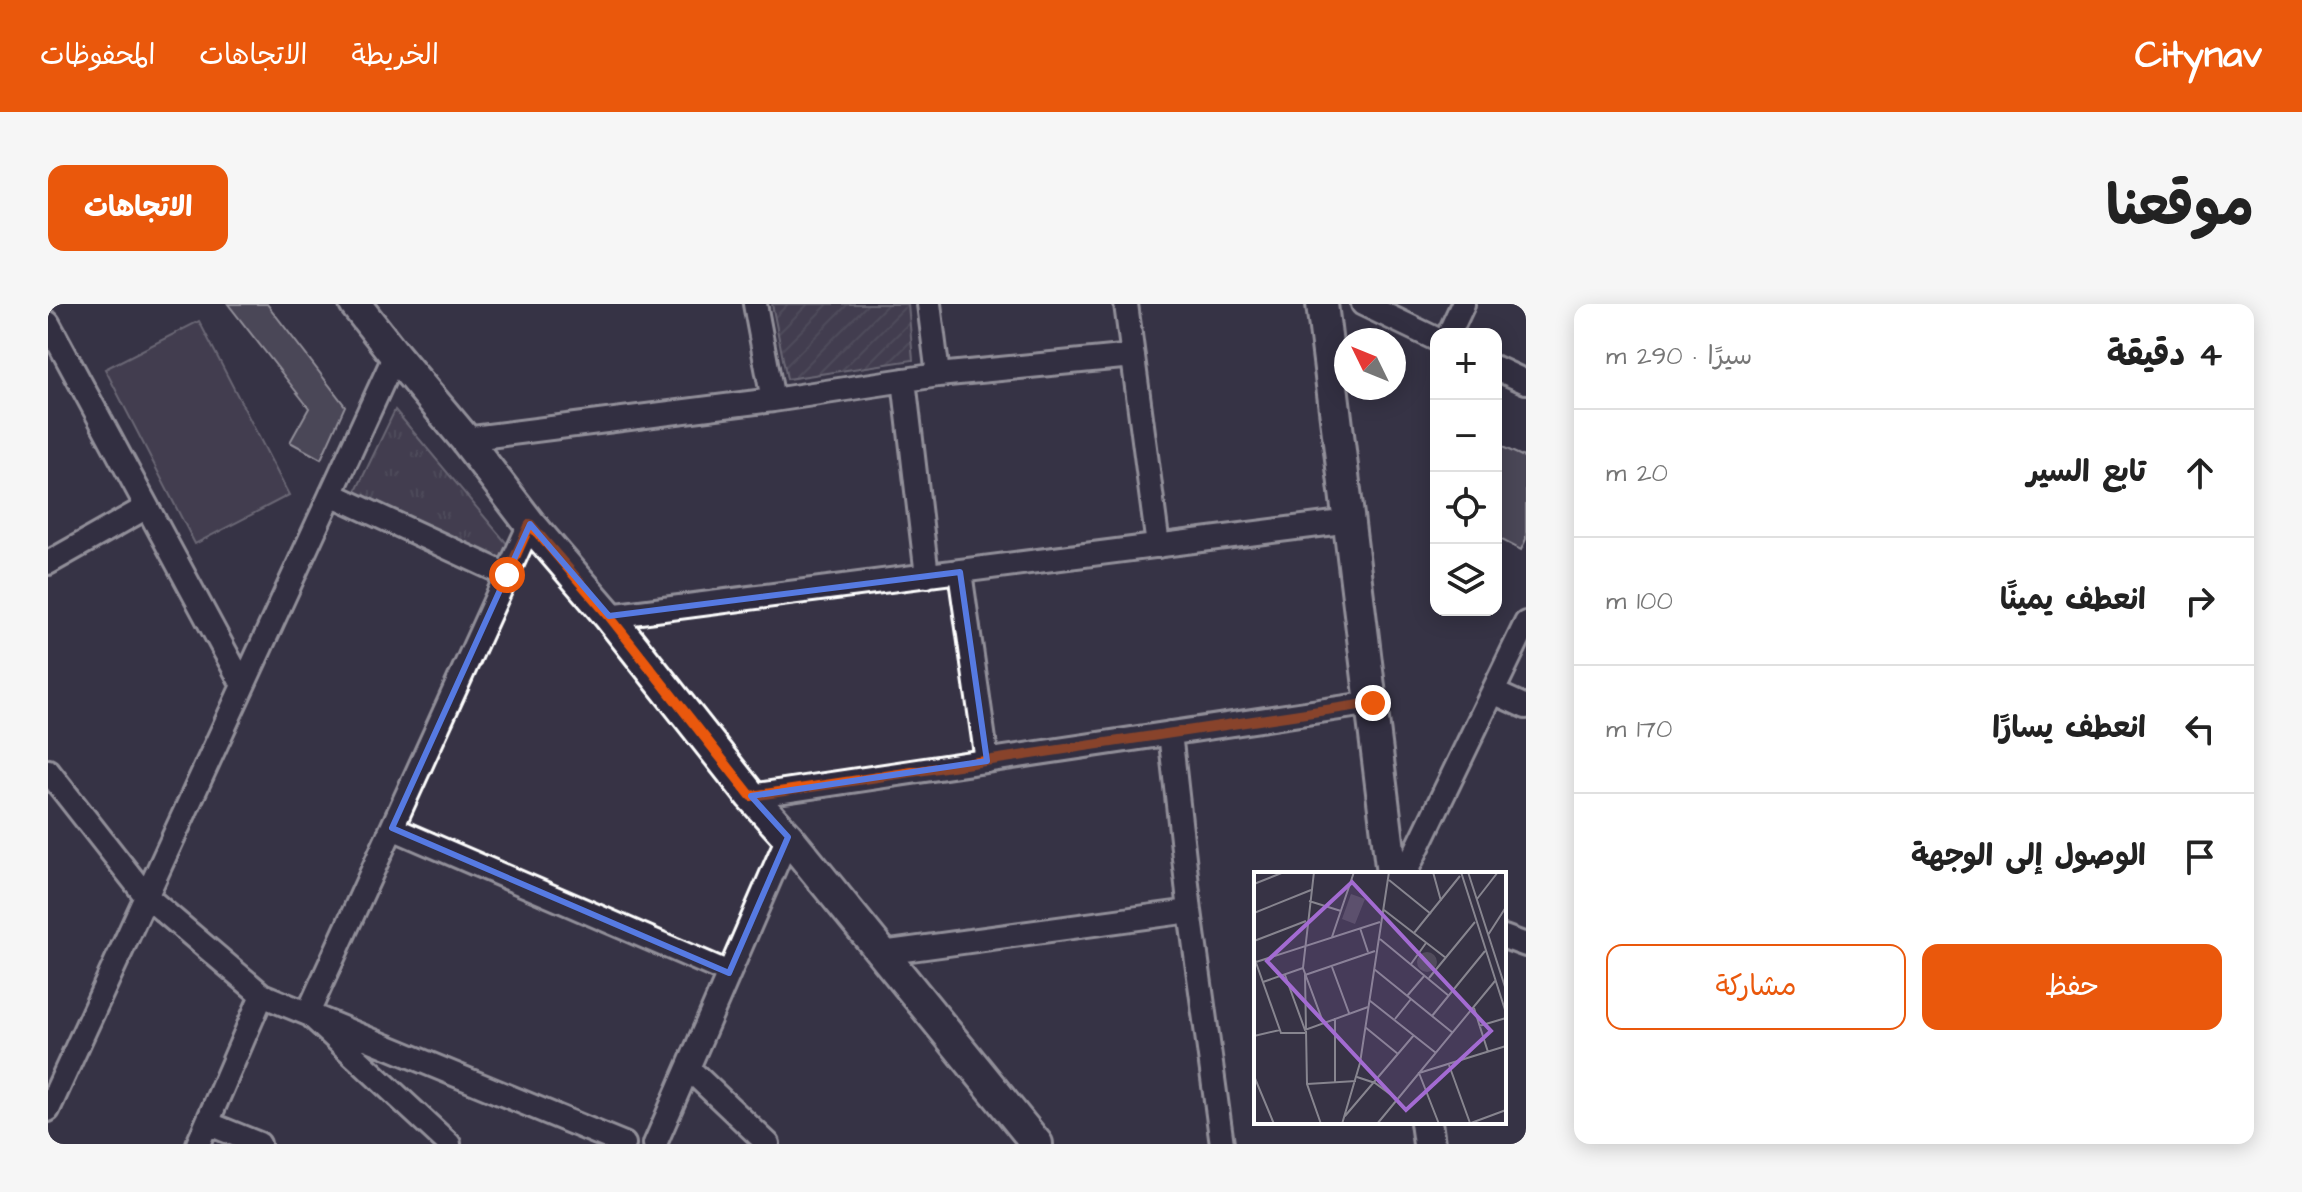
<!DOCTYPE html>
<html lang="ar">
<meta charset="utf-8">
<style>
body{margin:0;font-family:"Architects Daughter","Playpen Sans Arabic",sans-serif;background:#f6f6f6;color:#222;direction:rtl}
.controls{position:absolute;right:24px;top:24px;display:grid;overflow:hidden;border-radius:16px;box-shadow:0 4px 20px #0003}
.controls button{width:72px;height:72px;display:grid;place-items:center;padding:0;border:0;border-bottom:2px solid #e0e0e0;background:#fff;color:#222;font:40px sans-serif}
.compass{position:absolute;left:1286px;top:24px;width:72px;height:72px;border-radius:50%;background:#fff;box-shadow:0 4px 20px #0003;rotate:313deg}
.stop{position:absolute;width:24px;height:24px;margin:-18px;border:6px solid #ea580c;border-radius:50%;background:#fff}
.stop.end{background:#ea580c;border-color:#fff;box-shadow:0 2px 8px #0008}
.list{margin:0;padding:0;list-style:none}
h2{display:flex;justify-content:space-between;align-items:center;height:104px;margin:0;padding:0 32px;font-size:34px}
h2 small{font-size:26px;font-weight:400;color:#767676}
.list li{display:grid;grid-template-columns:52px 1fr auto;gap:24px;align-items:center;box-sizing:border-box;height:128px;padding:0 32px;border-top:2px solid #e0e0e0}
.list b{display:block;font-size:30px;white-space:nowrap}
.list em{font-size:26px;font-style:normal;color:#767676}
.actions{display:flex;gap:16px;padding:24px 32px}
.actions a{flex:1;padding:18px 0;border:2px solid #ea580c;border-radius:16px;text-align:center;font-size:28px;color:#ea580c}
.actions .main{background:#ea580c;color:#fff}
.icon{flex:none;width:44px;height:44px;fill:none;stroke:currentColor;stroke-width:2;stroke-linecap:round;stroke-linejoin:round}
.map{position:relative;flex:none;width:1478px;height:840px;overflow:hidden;direction:ltr;border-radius:16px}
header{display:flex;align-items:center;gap:48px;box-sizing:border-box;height:112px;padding:0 40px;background:#ea580c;color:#fff}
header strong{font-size:38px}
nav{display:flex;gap:44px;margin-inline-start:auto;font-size:28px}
.intro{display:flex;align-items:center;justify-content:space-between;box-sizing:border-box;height:192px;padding:0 48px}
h1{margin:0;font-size:56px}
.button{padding:20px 36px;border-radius:16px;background:#ea580c;color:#fff;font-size:28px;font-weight:700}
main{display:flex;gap:48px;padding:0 48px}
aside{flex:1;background:#fff;border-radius:16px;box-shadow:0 4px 20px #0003}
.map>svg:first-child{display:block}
</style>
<header>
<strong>Citynav</strong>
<nav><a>الخريطة</a><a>الاتجاهات</a><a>المحفوظات</a></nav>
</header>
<div class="intro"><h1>موقعنا</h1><a class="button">الاتجاهات</a></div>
<main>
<aside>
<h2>4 دقيقة<small>سيرًا · 290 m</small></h2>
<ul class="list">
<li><svg class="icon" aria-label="ahead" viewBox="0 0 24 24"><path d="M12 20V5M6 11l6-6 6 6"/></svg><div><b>تابع السير</b></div><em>20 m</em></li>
<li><svg class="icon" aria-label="right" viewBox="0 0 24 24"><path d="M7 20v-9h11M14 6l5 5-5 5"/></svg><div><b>انعطف يمينًا</b></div><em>100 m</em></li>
<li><svg class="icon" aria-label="left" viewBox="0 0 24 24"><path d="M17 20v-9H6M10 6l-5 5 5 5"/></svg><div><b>انعطف يسارًا</b></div><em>170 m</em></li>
<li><svg class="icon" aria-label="arrive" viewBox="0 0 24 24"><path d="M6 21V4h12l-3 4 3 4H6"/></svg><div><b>الوصول إلى الوجهة</b></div></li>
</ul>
<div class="actions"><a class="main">حفظ</a><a>مشاركة</a></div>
</aside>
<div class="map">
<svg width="1478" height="840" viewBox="0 0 1478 840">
<defs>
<pattern id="park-tufts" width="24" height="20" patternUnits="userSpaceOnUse" patternTransform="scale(2)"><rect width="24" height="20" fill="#514c5c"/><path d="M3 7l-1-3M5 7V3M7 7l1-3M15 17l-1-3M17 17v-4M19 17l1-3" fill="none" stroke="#6b6774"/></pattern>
<pattern id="garden-furrows" width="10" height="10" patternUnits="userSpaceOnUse" patternTransform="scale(2)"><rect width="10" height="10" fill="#514c5c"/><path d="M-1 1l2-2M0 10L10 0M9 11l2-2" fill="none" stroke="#6b6774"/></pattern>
</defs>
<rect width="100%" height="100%" fill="#373345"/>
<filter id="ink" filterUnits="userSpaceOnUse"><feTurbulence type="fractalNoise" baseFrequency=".0125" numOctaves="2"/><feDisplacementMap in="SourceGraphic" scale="16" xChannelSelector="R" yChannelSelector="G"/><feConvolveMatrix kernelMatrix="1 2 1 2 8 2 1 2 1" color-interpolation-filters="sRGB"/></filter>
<g filter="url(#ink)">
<!-- grass -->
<path fill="#514c5c" stroke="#a8a6ae" stroke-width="2" d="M151,17L241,191L147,240L57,65Z"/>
<!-- park -->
<path fill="url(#park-tufts)" stroke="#a8a6ae" stroke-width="2" d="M347,106L460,241L452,257L307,189Z"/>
<!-- garden -->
<path fill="url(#garden-furrows)" stroke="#a8a6ae" stroke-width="2" d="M724,0H860L865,56L739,75Z"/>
<!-- building -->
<path fill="#635f6d" stroke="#fff" stroke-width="2" d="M180,0H219L297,102L273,155L242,138L261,104Z
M1448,140L1478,154V235L1473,246L1448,233Z"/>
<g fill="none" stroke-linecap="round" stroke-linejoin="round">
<!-- street casing -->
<g stroke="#fff" stroke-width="28">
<path id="street" d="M707,0L725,96
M881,0L890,71
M1078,0L1110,242
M1315,0L1388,35
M0,19L195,381
M1401,30L1415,0
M1448,64L1478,78
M856,76L879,272
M417,135L725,96L890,71L1085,52
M283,190L459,271
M0,259L99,203
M912,268L939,457
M561,312L1302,217
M1445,388L1478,403
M1122,429L1142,607L1174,840
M0,467L98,592L214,691L576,840
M703,492L1325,399
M344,524L681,669
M1357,570L1478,319
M1456,633L1478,641
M834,649L1142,607
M640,764L720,840
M0,806L347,51
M159,819L211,840
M150,840L214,691
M401,840L260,709L482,220
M607,840L740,533"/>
</g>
<!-- secondary casing -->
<g stroke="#fff" stroke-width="36">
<path id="secondary" d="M307,0L347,51L417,135L482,220L561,312L703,492L740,533L989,840
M1274,0L1344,570
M1378,818L1381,840"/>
</g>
<!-- street -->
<use href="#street" stroke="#2f2a3d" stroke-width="22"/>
<!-- secondary -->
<use href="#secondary" stroke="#2f2a3d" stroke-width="30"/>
</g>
</g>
<g fill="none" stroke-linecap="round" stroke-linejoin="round" filter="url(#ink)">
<!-- route -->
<path stroke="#ea580c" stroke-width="10" d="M459,271L482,220L561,312L703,492L1325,399"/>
</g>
<!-- marked area -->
<path d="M0 0H1478V840H0ZM482,220L561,312L912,268L939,457L703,492L740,533L681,669L344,524Z" fill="#373345" fill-opacity=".55" fill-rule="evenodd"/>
<path fill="none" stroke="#567ae2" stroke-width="6" stroke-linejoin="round" d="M482,220L561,312L912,268L939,457L703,492L740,533L681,669L344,524Z"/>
<!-- overview -->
<g transform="translate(1206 568)">
<rect width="252" height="252" fill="#373345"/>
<path d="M97,22L111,27L101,52L88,47Z" fill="#514c5c"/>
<path d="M163 90a10 10 0 1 1 20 0a10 10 0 1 1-20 0Z" fill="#514c5c"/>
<path fill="none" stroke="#87858f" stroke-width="2" d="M60,0L49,96L69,150M179,0L187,29M207,0L252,141M214,0L252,118M135,8L177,42M0,12L30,0M223,27L244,0M55,29L87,39M130,38L192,86M0,41L57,18M106,56L114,80M160,61L206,4M234,63L252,35M78,65L100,0M126,67L195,124M0,69L52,49M0,85L27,161H51M2,90L126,50M157,92L172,71M78,95L95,141M120,97L199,161M31,103L51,158L114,135M175,106L221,50M9,110L49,96M153,124L171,103M115,128L182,181M220,136L234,180M178,144L231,79M141,147L157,127M225,154L252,146M111,155L144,182M0,164L26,158M195,193L216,251M0,204L20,252M103,205L121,211L144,228M81,210V146M53,212L102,209M91,244L160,163M217,251L252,238M67,252L53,212L51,103L121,79M88,252L106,191L135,0M123,252L241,109M185,252L165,201L252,174"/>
<path fill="#a36bd2" fill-opacity="0.15" stroke="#a36bd2" stroke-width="4" d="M98,10L237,159L152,238L13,89Z"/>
<rect width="252" height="252" fill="none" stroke="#fff" stroke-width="4"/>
</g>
</svg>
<div class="controls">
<button>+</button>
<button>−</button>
<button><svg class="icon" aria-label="locate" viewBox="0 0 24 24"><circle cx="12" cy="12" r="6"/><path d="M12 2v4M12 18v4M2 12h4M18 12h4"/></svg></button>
<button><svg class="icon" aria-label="layers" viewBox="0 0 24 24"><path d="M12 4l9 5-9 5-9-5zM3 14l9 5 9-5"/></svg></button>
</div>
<svg class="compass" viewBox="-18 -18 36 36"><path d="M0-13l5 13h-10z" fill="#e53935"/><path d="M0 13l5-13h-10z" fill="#767676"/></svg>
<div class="stop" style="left:459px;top:271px"></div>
<div class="stop end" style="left:1325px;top:399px"></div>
</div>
</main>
